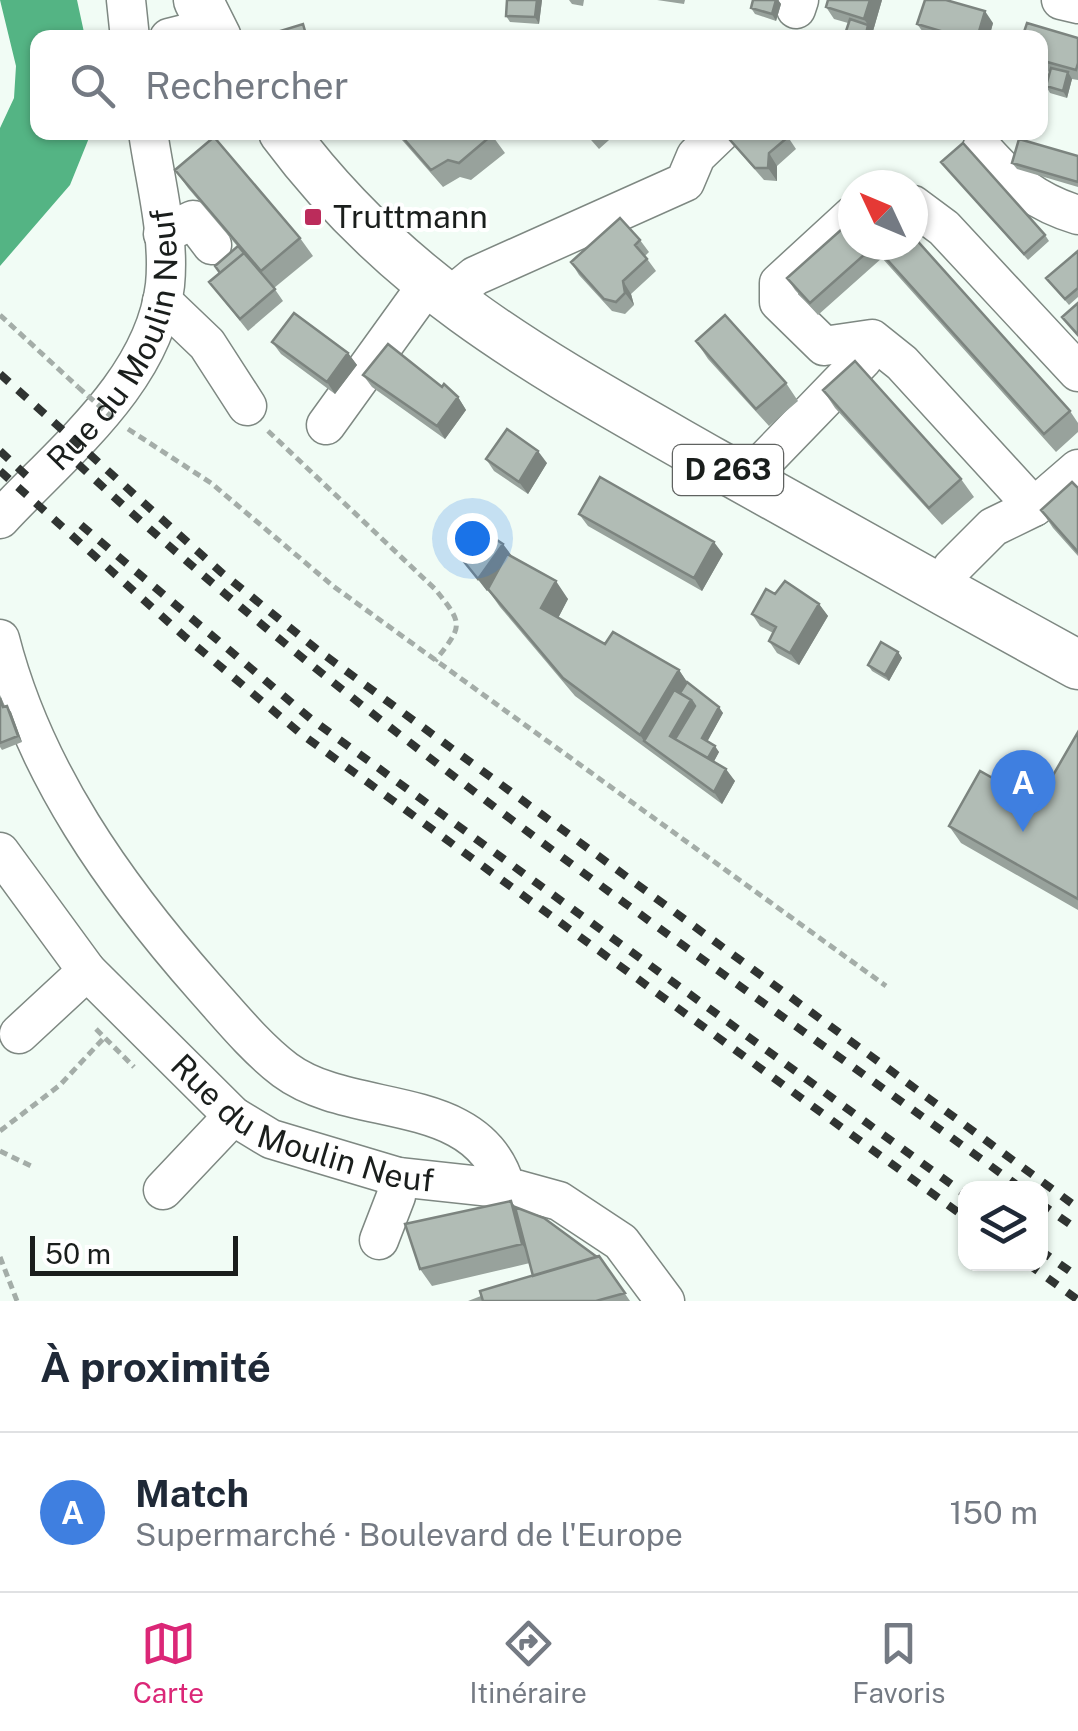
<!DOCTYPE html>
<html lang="fr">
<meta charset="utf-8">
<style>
body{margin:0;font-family:"Public Sans",sans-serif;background:#f6f6f7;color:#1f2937}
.controls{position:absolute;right:30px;bottom:30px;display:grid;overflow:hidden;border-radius:20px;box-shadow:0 2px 8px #0004}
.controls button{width:90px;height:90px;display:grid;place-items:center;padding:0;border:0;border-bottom:2px solid #e0e1e3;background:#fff;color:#1f2937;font:50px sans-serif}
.compass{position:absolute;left:838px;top:170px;width:90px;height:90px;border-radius:50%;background:#fff;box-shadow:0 2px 8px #0004;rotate:314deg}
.scale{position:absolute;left:30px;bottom:25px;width:208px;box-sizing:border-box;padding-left:10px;border:5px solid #1a1e1c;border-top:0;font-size:28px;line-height:35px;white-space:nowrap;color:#1a1e1c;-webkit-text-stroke:8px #fff;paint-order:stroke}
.you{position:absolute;left:472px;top:538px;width:35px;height:35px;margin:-25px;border:8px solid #fff;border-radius:50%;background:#1a73e8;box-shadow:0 0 0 15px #1a73e833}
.badge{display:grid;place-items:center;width:65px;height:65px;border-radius:50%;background:#db2777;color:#fff;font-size:32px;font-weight:700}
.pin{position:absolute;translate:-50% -82px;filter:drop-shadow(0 2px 5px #0008)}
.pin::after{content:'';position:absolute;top:52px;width:35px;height:30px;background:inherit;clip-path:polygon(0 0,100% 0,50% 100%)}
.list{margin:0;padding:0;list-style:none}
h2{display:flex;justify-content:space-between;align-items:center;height:130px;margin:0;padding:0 40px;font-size:42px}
h2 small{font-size:32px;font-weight:400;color:#747a83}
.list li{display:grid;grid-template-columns:65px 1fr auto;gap:30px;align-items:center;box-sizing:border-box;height:160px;padding:0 40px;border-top:2px solid #e0e1e3}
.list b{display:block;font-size:38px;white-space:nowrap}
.list p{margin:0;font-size:32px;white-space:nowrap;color:#747a83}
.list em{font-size:32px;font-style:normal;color:#747a83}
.icon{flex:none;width:55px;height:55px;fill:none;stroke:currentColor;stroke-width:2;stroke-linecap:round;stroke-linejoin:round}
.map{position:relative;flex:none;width:1078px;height:1301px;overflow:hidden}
.search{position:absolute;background:#fff;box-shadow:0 2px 8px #0004;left:30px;right:30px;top:30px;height:110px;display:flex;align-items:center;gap:25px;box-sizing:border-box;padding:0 35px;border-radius:20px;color:#747a83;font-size:38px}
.sheet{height:290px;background:#fff}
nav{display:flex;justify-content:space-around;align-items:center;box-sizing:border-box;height:140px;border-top:2px solid #e0e1e3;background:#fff;font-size:28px;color:#747a83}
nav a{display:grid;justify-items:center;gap:5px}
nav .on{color:#db2777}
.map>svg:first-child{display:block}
</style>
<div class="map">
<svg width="1078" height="1301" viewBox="0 0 1078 1301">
<rect width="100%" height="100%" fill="#f1fcf5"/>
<!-- water -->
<path fill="#54b484" d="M0,0H77L85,37L38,38V132L91,133L70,185L0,266V128L14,98L16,66Z"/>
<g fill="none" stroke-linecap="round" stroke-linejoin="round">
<!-- minor casing -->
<g stroke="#7e8882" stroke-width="41">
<g id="minor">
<path d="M126,0L130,38"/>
<path d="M1061,0L1078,4"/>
<path d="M796,9L799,0"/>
<path d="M169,38L193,32L212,38"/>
<path d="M982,148C1012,182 1035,202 1078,215"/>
<path d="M913,205L944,228L1078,372"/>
<path d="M853,215L779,283V302L824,346L872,339L902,363L1034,507"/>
<path d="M163,234L193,220L212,245"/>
<path d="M447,299L475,276L685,182L696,156L721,132"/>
<path d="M162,301L207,344L247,406"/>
<path d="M326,425L427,285"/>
<path d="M746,480L863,359"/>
<path id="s1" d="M0,519C62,452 154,381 165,285C170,235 155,181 148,132"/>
<path d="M939,588L952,568L993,527L1034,507L1078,469"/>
<path d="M0,639C34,772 115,886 205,988C230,1016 255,1047 285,1070C352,1120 479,1090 506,1188"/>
<path id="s2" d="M0,852L87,971L233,1116L271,1139L398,1177L519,1190L559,1201L621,1242L665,1301"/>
<path d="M19,1034L87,971"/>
<path d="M163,1190L233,1116"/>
<path d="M379,1240L396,1196L398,1177"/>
</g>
</g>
<!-- major casing -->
<g stroke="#7e8882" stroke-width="51">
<path id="major" d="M198,0L217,38
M283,132C401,291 545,366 713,462C834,530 956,598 1078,665"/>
</g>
<!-- path -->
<path stroke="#a4ada8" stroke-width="5" stroke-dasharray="8 5" stroke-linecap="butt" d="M0,315L78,387
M128,429L211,483L333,586L886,986
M268,431L435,589C464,625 463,625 435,661
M96,1029L134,1067
M0,1131L60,1085L103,1039
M0,1151L33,1167
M0,1257L17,1301"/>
<!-- minor -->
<use href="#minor" stroke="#fff" stroke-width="38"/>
<!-- major -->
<use href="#major" stroke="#fff" stroke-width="48"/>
<!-- rail -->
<path stroke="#303432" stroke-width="8" stroke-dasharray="12 12" stroke-linecap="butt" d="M0,374L222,573L319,651L1078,1208
M0,451L29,478
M78,464C369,734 701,955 1021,1188
M0,471L184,636L300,733L966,1218
M81,525L311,719L966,1195
M1040,1203L1078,1230
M1040,1250L1078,1277
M1028,1264L1078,1300"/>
<!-- path-bridge -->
<path stroke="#a4ada8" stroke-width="5" stroke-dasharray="8 5" stroke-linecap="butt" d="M78,387L113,418"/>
</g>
<!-- wall -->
<path fill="#98a29c" d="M542,0L539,24L510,22L506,16Z
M569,0H584L583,6L572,4Z
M657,0H685L684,4Z
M778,0L781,4L776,21L755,14L751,8Z
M882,0L871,38L848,23L834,19L826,7Z
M993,23L989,38H930L926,36L917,24Z
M1040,38H1078V80L1072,79L1067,98L1050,93L1046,86L1050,72L1040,69Z
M395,132H500L494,138L505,153L471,180L460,177L443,187Z
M584,132H618L599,149Z
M722,132L788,137L796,149L777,166V181L764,180Z
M1078,156V187L1017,169L1012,163Z
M941,162L1045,235L1049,241L1028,260Z
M175,170L300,238L313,256L274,288L283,301L248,331L209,282L220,273L238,247L188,188Z
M640,240L649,252L645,256L656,271L631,294L634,305L625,314L612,311L579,275L571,262Z
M853,245H913L1070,411L1078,423V432L1056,452L882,258L818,315L795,290L787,278Z
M1078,251V297L1069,305L1046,278Z
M696,341L786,383L798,401L769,426L708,359Z
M272,342L348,353L357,365L335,394L281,354Z
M363,375L458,397L466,410L445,439L372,387Z
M823,390L961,479L974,497L942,525L835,408Z
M486,459L547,463L528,494L494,471Z
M1078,488V556L1053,528L1041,510Z
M579,514L723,554L702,591L588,526Z
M512,557L568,599L558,618L605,644L679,670L687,682L723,713L707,741L719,752L714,761L735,781L722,804L575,696L500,607L488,590L487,591L461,558Z
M775,594L819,604L828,616L799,665L777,653L769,641L773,633L760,626L752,614Z
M898,652L902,658L889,681L872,671L868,665Z
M0,695L5,706L11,712L22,742L2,750L0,747Z
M1078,732V910L961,843L949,826L1037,803Z
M511,1201L515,1207L597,1257L599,1256L630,1301H468L533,1276L530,1263L432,1286L420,1269Z"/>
<!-- shaded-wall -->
<path fill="#7c847f" d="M537,0H542L539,24L535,17Z
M775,0H778L781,4L776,21L772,14Z
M870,0H882L871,38H865L868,25L864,19Z
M985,11L993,23L989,38H977Z
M1068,72L1072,79L1067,98L1063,91Z
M769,153L777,166V181L768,168Z
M623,281L631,294L634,305L625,293Z
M348,353L357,365L335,394L327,382Z
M458,397L466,410L445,439L437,426Z
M538,451L547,463L528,494L519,482Z
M714,542L723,554L702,591L694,578Z
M503,544L512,556L487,591L478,579Z
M556,581L568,599L554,626L541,608Z
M819,604L828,616L799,665L790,653Z
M898,652L902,658L889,681L885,675Z
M679,670L691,688L644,741L640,735Z
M691,700L699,712L680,745L670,736Z
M7,706L11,712L22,742L18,736Z
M719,707L723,713L706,744L702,738Z
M715,746L719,752L711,767L707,761Z
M726,769L735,781L722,804L714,792Z
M511,1201L524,1219L534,1262L522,1244Z"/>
<!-- building -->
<path fill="#b1bcb5" stroke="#7c847f" stroke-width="2.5" d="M507,0H537L535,17L506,16Z
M753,0H776L772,14L751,8Z
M828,0H870L864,19L826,7Z
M925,0H946L985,11L977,38H964L917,24Z
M850,19L868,25L865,38L844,37Z
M1027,23L1078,38V63L1076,70L1040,60V38H1022Z
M303,24L307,38H280L277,32Z
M1051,68L1068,72L1063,91L1046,86Z
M398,132H490L492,135L459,163L448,160L431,170Z
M723,132H784L788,137L769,153L768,168H755Z
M214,137L300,238L261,271L175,170Z
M1019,139L1078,156V182L1012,163Z
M963,143L1045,235L1024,254L941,162Z
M620,218L640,240L635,245L647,259L623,281L625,293L616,302L604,299L571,262Z
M851,221L853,223V245L874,246L810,303L787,278Z
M913,236L1070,411L1044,434L874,245H913Z
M238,246L244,253L220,273L215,266Z
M1078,251V288L1065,299L1046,278Z
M244,253L275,289L240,319L209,282Z
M1078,303V335L1062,317Z
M294,313L348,353L327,382L272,342Z
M725,315L786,383L756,409L696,341Z
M388,344L442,387L444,384L458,397L437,426L363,375Z
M855,361L961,479L929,508L823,390Z
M507,429L538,451L519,482L486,459Z
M600,477L714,542L694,578L579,514Z
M1072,482L1078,488V552L1041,510Z
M482,530L503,544L478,579L461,558Z
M507,554L556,581L541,608L605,644L613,632L679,670L640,735L563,678L488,589Z
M785,581L819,604L790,653L769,641L776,627L752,614L766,589L775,594Z
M881,642L898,652L885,675L868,665Z
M687,682L719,707L702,738L715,746L708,758L675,739L695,706L691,700L680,693Z
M674,690L691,700L670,736L726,769L714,792L644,741Z
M0,698L3,707L7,706L18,736L0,743Z
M1078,732V899L949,826L980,771L1037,803Z
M511,1201L522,1244L420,1269L405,1224Z
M515,1207L544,1218L597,1257L533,1276Z
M599,1256L625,1293L596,1301H483L480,1291Z"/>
<!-- markers -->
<rect fill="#bb2c5b" stroke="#fff" stroke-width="4" x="303" y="207" width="20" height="20" rx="5"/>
<g text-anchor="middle" stroke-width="8" stroke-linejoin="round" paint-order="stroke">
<!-- shield labels -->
<rect fill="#fff" stroke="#5f6260" stroke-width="2.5" x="673" y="445" width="110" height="50" rx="8"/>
<g font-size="30" font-weight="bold" fill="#1a1e1c">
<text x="728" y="480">D 263</text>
</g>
<!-- poi labels -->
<g font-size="32" fill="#1a1e1c" stroke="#fff" text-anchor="start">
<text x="333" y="228">Truttmann</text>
</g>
<!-- street labels -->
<g font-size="32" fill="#1a1e1c" stroke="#fff">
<text dy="11" stroke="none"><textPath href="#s1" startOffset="222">Rue du Moulin Neuf</textPath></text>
<text dy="11" stroke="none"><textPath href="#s2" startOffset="420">Rue du Moulin Neuf</textPath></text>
</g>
</g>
</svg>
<div class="controls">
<button><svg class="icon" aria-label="layers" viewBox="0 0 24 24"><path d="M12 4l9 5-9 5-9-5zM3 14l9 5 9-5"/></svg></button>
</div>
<svg class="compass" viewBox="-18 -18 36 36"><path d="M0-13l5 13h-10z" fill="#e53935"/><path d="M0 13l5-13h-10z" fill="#747a83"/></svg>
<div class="scale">50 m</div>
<div class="you"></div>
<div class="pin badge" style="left:1023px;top:832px;background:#3f7fe0">A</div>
<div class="search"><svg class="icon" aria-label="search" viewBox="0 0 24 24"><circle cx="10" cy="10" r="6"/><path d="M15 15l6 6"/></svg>Rechercher</div>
</div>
<section class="sheet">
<h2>À proximité<small></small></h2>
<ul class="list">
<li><span class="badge" style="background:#3f7fe0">A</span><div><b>Match</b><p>Supermarché · Boulevard de l'Europe</p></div><em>150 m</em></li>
</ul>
</section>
<nav>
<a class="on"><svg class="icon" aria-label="map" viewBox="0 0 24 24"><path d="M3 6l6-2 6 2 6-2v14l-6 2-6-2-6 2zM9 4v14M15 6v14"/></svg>Carte</a>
<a><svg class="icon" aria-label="directions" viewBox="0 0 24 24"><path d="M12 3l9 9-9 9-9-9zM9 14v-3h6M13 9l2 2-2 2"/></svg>Itinéraire</a>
<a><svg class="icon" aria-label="saved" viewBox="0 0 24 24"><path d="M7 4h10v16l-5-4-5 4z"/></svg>Favoris</a>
</nav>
